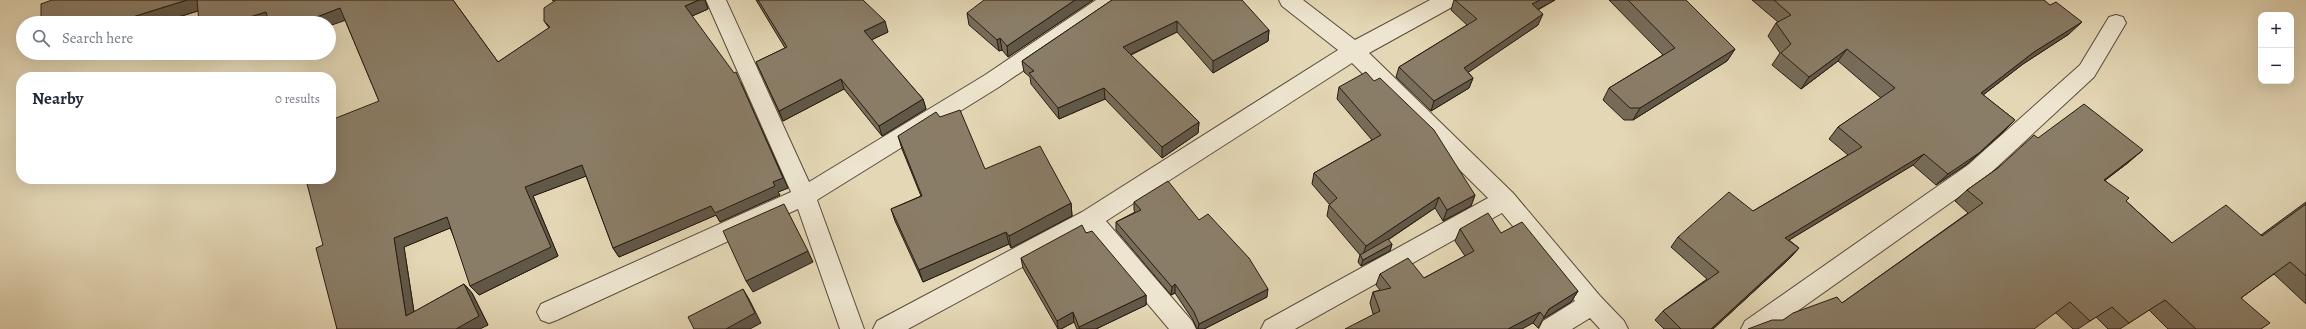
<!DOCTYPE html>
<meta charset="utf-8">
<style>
body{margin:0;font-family:Alegreya,serif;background:#f2f2f3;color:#1f2937}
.controls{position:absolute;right:12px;top:12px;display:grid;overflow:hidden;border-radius:8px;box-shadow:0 4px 16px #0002}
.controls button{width:36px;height:36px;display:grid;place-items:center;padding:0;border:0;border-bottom:1px solid #e0e1e3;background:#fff;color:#1f2937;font:20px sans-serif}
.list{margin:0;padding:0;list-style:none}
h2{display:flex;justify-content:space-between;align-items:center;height:52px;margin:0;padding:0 16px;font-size:17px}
h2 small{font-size:13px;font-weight:400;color:#747a83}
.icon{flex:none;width:22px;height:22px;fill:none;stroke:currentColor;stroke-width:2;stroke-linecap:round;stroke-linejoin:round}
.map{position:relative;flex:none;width:2306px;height:329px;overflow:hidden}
.search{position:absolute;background:#fff;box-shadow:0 4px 16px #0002;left:16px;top:16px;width:320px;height:44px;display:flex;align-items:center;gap:10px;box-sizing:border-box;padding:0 14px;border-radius:22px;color:#747a83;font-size:15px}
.panel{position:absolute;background:#fff;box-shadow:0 4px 16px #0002;left:16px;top:72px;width:320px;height:112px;border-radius:16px}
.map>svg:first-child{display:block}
</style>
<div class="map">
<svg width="2306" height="329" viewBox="0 0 2306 329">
<rect width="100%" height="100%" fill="#e4d7b5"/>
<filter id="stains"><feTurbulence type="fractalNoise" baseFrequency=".005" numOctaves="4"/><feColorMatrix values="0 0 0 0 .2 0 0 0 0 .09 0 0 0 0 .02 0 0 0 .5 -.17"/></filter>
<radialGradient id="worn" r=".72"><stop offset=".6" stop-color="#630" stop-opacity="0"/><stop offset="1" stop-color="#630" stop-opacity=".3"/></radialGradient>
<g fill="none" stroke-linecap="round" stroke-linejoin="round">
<!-- minor casing -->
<g stroke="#574b3b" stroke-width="2">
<path id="minor" d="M706,0H726L809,182L985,75L1096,0H1121L1118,6L999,87L817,200L864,329H840L798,209L557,320L549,323L541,320L537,312L541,304L791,192Z
M1279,0H1303L1355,40L1430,0H1457L1454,6L1369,53L1513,193L1600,296L1624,321L1628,329H1600L1590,318L1572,329H1539L1543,321L1575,301L1502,213L1295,329H1261L1265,321L1488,198L1352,63L1106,221L1192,321L1196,329H1169L1087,232L908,329H873L877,321L1082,212L1338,50L1282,6Z
M2116,15L2123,17L2126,23L2094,77L1984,179L1772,329H1741L1745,321L1968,165L2080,65L2109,17Z"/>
</g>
<!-- minor -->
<use href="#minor" fill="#ede5cf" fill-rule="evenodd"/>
</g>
<!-- wall -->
<path fill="#776c59" stroke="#281c12" d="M453,0L498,62L549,28L544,21L554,1L552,0H705L708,9L692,16L788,188L778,192L780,195L720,222L716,215L619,257L613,248L586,176L533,196L558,256L479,295L450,228L404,247L414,312L464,284L472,293L488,325L337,329L323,245L331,179L379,101L345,20L198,11L159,23L41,4Z
M756,0H863L888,32L871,40L923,99L926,109L882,136L844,89L783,121L756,62L785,48Z
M1093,0L1008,57L1002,50L999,51L969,25L967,13Z
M1112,0L1269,30L1268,41L1213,73L1177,32L1131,55L1199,122L1198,133L1162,158L1105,99L1059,119L1031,84L1030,77L1024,72L1022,61Z
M1454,0H1555L1538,10V25L1468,72L1473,78L1469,88L1431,111L1396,77L1399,67L1467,25L1451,10Z
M1609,0H1686L1735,49L1727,61L1633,120H1624L1603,100L1609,88L1663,55Z
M1752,0H2044L2069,34L2023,64L1983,95L2015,120L2003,132L1967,164L1936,185L1913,165L1789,240L1799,248L1789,259L1713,329H1664L1655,320L1663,311L1707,279L1671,247L1678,237L1753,211L1848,155L1829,139L1838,127L1881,98L1838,61L1801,89L1772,65L1780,53L1768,36L1776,23L1778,22Z
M1339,87L1475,195L1471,206L1443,221L1435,208L1388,240L1392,244L1390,251L1361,266L1358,262L1360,255L1327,216L1329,205H1330L1312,184L1314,173L1372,140L1337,99Z
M898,136L1071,203L1072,216L1011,248L1009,244L923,282L895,221L891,209L921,196L902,149Z
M2038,138L2129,162L2105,180L2126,201L2172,243L2261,235L2306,202V304L2274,274L2241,298L2261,329H2168L2149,310L2120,329H2108L2096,317L2078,329H2073L2056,313L1783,320L1842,303L1968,213L1955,201L1967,190L1998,168Z
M1134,202L1199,220L1267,297L1204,329H1197L1193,320L1175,293L1171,295L1116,230V222L1135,212L1134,210Z
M1460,229L1501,233L1578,291L1571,302L1543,319L1538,328L1533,323L1373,314L1370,303L1373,292L1380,290L1376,285L1380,274L1424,278L1465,256L1455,241Z
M1086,233L1146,295V305L1096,329H1077L1074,322L1061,329H1058L1023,268L1021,258Z"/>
<!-- shaded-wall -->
<path fill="#615848" stroke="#281c12" d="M187,0H199L207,8L159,23H113Z
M699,0H705L708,9L690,17L685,6Z
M1075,0H1093L1008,57L1007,46Z
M1540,0H1555L1527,15L1532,4Z
M340,8L349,19L329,26V23H301Z
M266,12L274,23H230Z
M1543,14L1538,25L1460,78L1464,68Z
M885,21L888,32L867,42L864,31Z
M1177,21V32L1123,58V47Z
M2082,22L2069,34L2023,64L1970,105L1981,93L2034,52Z
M1269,30L1268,41L1213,73V61Z
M1000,38L1002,50L999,51L997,40Z
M1735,49L1727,61L1633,120L1640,108Z
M1847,49L1838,61L1801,89L1809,77Z
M51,53H62L54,56Z
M1473,78L1469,88L1431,111L1434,101Z
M841,79L844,89L783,121L779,111Z
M741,83L788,188L778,192L780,195L720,222L716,215L619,257L613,248L711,206L773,182Z
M1104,88L1105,99L1059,119L1058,108Z
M923,99L926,109L882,136L879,126Z
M2015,120L2003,132L1967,164L1936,185L1948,174Z
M1199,122L1198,133L1162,158V147Z
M2143,150L2129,162L2090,192L2104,180Z
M1924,154L1913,165L1776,248L1785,238Z
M582,165L589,175L533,196L558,256L479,295L470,286L525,187Z
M1475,195L1471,206L1443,221L1447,210Z
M1439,197L1435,208L1362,257L1366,246Z
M1071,203L1072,216L1011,248L1009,236Z
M447,217L455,226L404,247L416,325L406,316L394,238Z
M1006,232L1009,244L923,282L919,270Z
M1392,244L1390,251L1361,266L1363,260Z
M1799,248L1789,259L1713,329H1711Z
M808,251L813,262L753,292L746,281Z
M464,284L472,293L488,325L480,329H456Z
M1175,284V293L1171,295L1172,287Z
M743,289L749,299L761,323L750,329H726Z
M1268,289L1267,297L1204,329H1198L1199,324Z
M1578,291L1571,302L1543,319L1549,309Z
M1146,295V305L1096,329H1080L1079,327Z
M1073,312L1074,322L1061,329H1058L1057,321Z
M1540,312L1533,323L1522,329H1508Z"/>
<!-- building -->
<path fill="#8a7d67" stroke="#281c12" d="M52,0H187L113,23H41V4Z
M197,0H453L498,62L550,27L544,21V8L556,0H699L685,6L734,73L736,72L783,178L773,182L775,186L715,213L711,206L613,248L582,165L525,187L551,247L470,286L447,217L394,238L406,316L464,284L479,316L456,329H337L316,248L323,245L306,180L309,179H331V120L379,101L340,8L301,23H269L266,12L230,23H199Z
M758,0H863L885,21L864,31L923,99L879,126L841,79L779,111L756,62L787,47Z
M984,0H1075L1007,46L1000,38L997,40L967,13Z
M1112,0H1242L1269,30L1213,61L1177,21L1123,47L1199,122L1162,147L1104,88L1058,108L1029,73L1034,71L1022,61Z
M1455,0H1540L1532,4L1543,14L1464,68L1473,78L1434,101L1399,67L1477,19Z
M1628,0H1686L1735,49L1640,108H1630L1609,88L1675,48Z
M1774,0H2044L2050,5L2056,2L2082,22L2034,52L1981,93L2015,120L1979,153L1948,174L1924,154L1785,238L1799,248L1711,329H1681L1663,311L1719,272L1678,237L1729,192L1753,211L1862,147L1838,127L1895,88L1847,49L1809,77L1781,53L1791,44L1776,23L1791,15Z
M1366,72L1374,81L1380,78L1434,130L1475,195L1447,210L1439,197L1366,246L1329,205L1337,198L1314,173L1381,135L1339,87Z
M2084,104L2143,150L2104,180L2129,198L2126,201L2172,243L2226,205L2262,236L2306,204V276L2290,262L2241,298L2270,323L2261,329H2196L2165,300L2129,323L2112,307L2090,321L2070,302L2034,329H1748L1772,320H1783L1793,313L1837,297L1842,303L1983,203L1967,190L1998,168L2034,135L2038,138Z
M960,110L985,169L1040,146L1071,203L1009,236L1006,232L919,270L891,209L922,196L898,136L936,112L940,117Z
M1168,181L1199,220L1208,214L1249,258L1268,289L1199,324L1194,312L1175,284L1172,287L1116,222L1141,210L1134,202Z
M784,204L808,251L746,281L723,231Z
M1488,213L1501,233L1522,222L1578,291L1549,309L1544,317L1540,312L1508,329H1345L1380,311L1373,292L1391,288L1380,274L1408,258L1424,278L1474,251L1460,229Z
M1082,225L1086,233L1092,231L1146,295L1079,327L1073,312L1057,321L1021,258Z
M1388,239L1392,244L1363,260L1360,255Z
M743,289L755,313L726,329H694L688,317Z"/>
<rect width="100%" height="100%" filter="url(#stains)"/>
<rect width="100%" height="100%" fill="url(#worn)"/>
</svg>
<div class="controls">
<button>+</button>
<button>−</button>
</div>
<div class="search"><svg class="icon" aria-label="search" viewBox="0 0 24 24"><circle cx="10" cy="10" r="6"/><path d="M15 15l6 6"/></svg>Search here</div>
<section class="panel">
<h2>Nearby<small>0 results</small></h2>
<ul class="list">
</ul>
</section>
</div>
